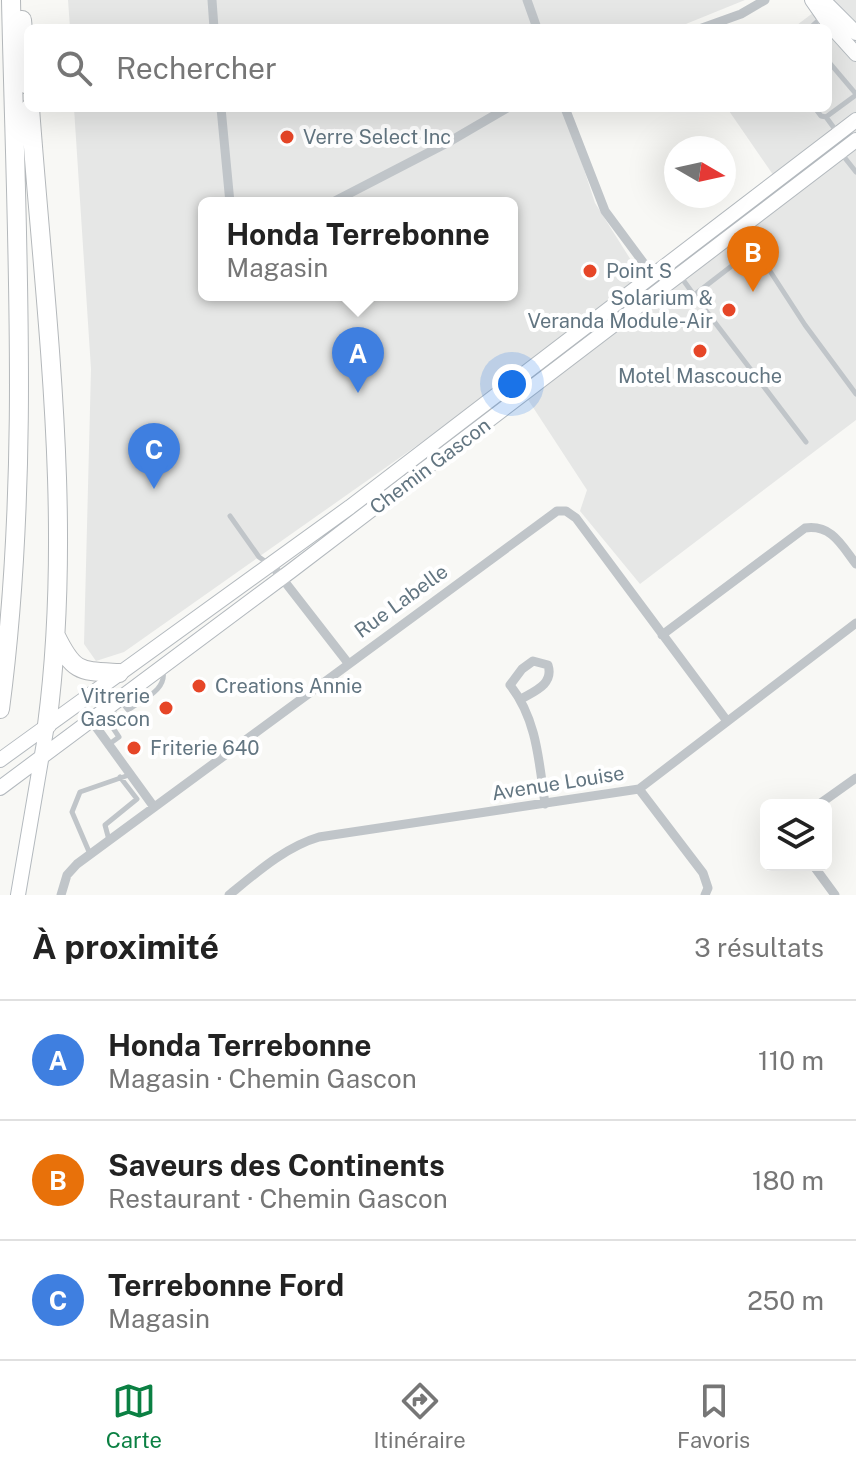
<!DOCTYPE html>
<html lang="fr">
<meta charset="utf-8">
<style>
body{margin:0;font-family:"Public Sans",sans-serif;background:#f6f6f6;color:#222}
.controls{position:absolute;right:24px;bottom:24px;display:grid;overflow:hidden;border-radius:12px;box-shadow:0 8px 32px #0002}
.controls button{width:72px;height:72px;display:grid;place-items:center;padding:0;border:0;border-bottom:2px solid #e0e0e0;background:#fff;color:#222;font:40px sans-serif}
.compass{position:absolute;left:664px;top:136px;width:72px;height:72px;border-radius:50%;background:#fff;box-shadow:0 8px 32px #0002;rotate:99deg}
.you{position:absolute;left:512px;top:384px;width:28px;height:28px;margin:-20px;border:6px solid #fff;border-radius:50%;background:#1a73e8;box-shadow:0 0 0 12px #1a73e833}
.badge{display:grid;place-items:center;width:52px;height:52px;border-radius:50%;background:#0b8043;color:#fff;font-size:26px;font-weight:700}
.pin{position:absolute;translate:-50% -66px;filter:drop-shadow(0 2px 4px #0008)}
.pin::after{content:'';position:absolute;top:42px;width:28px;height:24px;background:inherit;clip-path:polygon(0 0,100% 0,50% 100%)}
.popup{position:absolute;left:198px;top:197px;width:320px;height:104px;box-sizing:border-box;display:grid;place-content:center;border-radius:12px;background:#fff;filter:drop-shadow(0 2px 6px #0005);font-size:26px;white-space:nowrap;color:#767676}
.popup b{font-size:30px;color:#222}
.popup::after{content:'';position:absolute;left:50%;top:100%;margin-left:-16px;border:16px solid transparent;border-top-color:#fff}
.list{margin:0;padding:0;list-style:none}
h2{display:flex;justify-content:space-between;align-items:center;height:104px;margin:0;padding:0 32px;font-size:34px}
h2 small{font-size:26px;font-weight:400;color:#767676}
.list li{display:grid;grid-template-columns:52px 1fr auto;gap:24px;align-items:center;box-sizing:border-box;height:120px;padding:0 32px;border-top:2px solid #e0e0e0}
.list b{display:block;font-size:30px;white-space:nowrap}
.list p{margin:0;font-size:26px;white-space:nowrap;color:#767676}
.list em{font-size:26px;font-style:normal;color:#767676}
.icon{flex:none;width:44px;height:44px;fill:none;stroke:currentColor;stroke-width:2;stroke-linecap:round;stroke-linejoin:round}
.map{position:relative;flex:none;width:856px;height:895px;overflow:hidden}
.search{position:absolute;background:#fff;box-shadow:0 8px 32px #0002;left:24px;right:24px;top:24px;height:88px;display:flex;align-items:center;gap:20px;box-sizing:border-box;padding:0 28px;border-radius:12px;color:#767676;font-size:30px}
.sheet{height:464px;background:#fff}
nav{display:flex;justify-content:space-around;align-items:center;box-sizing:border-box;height:112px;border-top:2px solid #e0e0e0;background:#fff;font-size:22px;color:#767676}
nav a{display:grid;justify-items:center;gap:4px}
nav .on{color:#0b8043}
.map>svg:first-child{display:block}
</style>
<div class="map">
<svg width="856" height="895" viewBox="0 0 856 895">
<rect width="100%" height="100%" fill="#f8f8f5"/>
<!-- built -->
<path fill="#e6e7e6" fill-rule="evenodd" d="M68,0H745L676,28H70Z
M830,0H856V420L640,584L580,511L587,490L525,395L778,182L727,108H828V28H793Z
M74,108H564L595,203L646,284L124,652L96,661L84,644L91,369ZM204,203H512V295H204Z"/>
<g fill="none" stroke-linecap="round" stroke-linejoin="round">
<!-- secondary casing -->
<g stroke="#b3b9be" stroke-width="16">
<path id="secondary" d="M812,0L828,23L856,54
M823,0L856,33
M0,760L350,507L856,120
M0,788L291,571L856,140
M18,895L47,725"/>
</g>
<!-- highway casing -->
<g stroke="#b4b8bb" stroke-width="20">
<path id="highway" d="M22,20L28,85
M30,108C45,313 74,519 47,725
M56,636C74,673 80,671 119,673
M0,709C31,475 16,236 11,0"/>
</g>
<!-- lane -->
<path stroke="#c0c5c9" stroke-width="5" d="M810,28L822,17
M828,61L856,94
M815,108L821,116L826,117
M837,132L826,117L856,95
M841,153L856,172
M755,248L805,325L856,394
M681,277L694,295L755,248L742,230
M694,295L806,442
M230,516L259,557L269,564
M120,700L128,710C142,700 170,689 162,668
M108,745L119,737L111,725L115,714L110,707
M109,840L105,825L137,799L120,777
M90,854L72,812L80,792L129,775"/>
<!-- street -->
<path stroke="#c0c5c9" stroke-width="9" d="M212,0L214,28
M527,0L537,28
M702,28L741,14L765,0
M221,108L230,203
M565,108L605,211L654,277
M331,203L447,143L507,108
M271,564L348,663
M662,635L805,528C832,524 842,546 856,564
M521,699C535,691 554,684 548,665L533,661L522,669L510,685C537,719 539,762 545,804
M91,720L154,807
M639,789L703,873L708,888L705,895
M818,805L856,778
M813,865L835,895
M61,895L67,875L77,864L557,511H566L576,518L727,721
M229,895C256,873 285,847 319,837L639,789L856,623"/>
<!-- secondary -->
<use href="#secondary" stroke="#fff" stroke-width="14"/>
<!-- highway -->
<use href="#highway" stroke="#fff" stroke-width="18"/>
</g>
<!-- markers -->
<g fill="#e64627" stroke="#fff" stroke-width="3">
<circle cx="287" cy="137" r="8"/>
<circle cx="590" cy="271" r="8"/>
<circle cx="729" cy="310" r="8"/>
<circle cx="700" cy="351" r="8"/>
<circle cx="199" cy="686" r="8"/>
<circle cx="166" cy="708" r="8"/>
<circle cx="134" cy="748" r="8"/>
</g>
<g text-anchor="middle" stroke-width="8" stroke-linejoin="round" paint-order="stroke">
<!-- poi labels -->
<g font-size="20" fill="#627581" stroke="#fff" text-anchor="start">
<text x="303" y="144">Verre Select Inc</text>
<text x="606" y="278">Point S</text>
<text x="713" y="305" text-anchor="end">Solarium &amp;<tspan x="713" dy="23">Veranda Module-Air</tspan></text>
<text x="700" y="383" text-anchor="middle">Motel Mascouche</text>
<text x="215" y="693">Creations Annie</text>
<text x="150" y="703" text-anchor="end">Vitrerie<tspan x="150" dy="23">Gascon</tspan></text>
<text x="150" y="755">Friterie 640</text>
</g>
<!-- street labels -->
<g font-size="20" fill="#627581" stroke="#fff">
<text transform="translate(430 466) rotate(-37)" y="7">Chemin Gascon</text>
<text transform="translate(401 601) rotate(-36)" y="7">Rue Labelle</text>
<text transform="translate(558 783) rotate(-9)" y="7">Avenue Louise</text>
</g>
</g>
</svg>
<div class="controls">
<button><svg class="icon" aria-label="layers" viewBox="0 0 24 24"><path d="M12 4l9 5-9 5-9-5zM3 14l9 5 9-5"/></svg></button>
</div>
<svg class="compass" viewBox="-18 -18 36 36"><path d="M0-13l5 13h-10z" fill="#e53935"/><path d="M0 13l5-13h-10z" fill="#767676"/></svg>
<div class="you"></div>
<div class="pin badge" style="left:358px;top:393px;background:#3f7fe0">A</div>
<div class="popup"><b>Honda Terrebonne</b>Magasin</div>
<div class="pin badge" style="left:753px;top:292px;background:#e8710a">B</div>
<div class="pin badge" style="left:154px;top:489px;background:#3f7fe0">C</div>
<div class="search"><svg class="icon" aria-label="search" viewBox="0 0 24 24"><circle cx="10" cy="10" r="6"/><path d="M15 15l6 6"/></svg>Rechercher</div>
</div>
<section class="sheet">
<h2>À proximité<small>3 résultats</small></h2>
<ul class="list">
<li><span class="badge" style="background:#3f7fe0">A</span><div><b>Honda Terrebonne</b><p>Magasin · Chemin Gascon</p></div><em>110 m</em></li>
<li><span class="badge" style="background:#e8710a">B</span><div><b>Saveurs des Continents</b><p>Restaurant · Chemin Gascon</p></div><em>180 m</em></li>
<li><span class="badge" style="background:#3f7fe0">C</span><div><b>Terrebonne Ford</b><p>Magasin</p></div><em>250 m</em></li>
</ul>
</section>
<nav>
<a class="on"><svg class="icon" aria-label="map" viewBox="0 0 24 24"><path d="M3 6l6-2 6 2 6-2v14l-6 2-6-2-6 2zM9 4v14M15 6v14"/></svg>Carte</a>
<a><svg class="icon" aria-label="directions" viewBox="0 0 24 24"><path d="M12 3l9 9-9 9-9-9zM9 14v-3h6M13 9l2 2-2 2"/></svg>Itinéraire</a>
<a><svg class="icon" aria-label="saved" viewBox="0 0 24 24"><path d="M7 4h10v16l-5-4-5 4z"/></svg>Favoris</a>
</nav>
